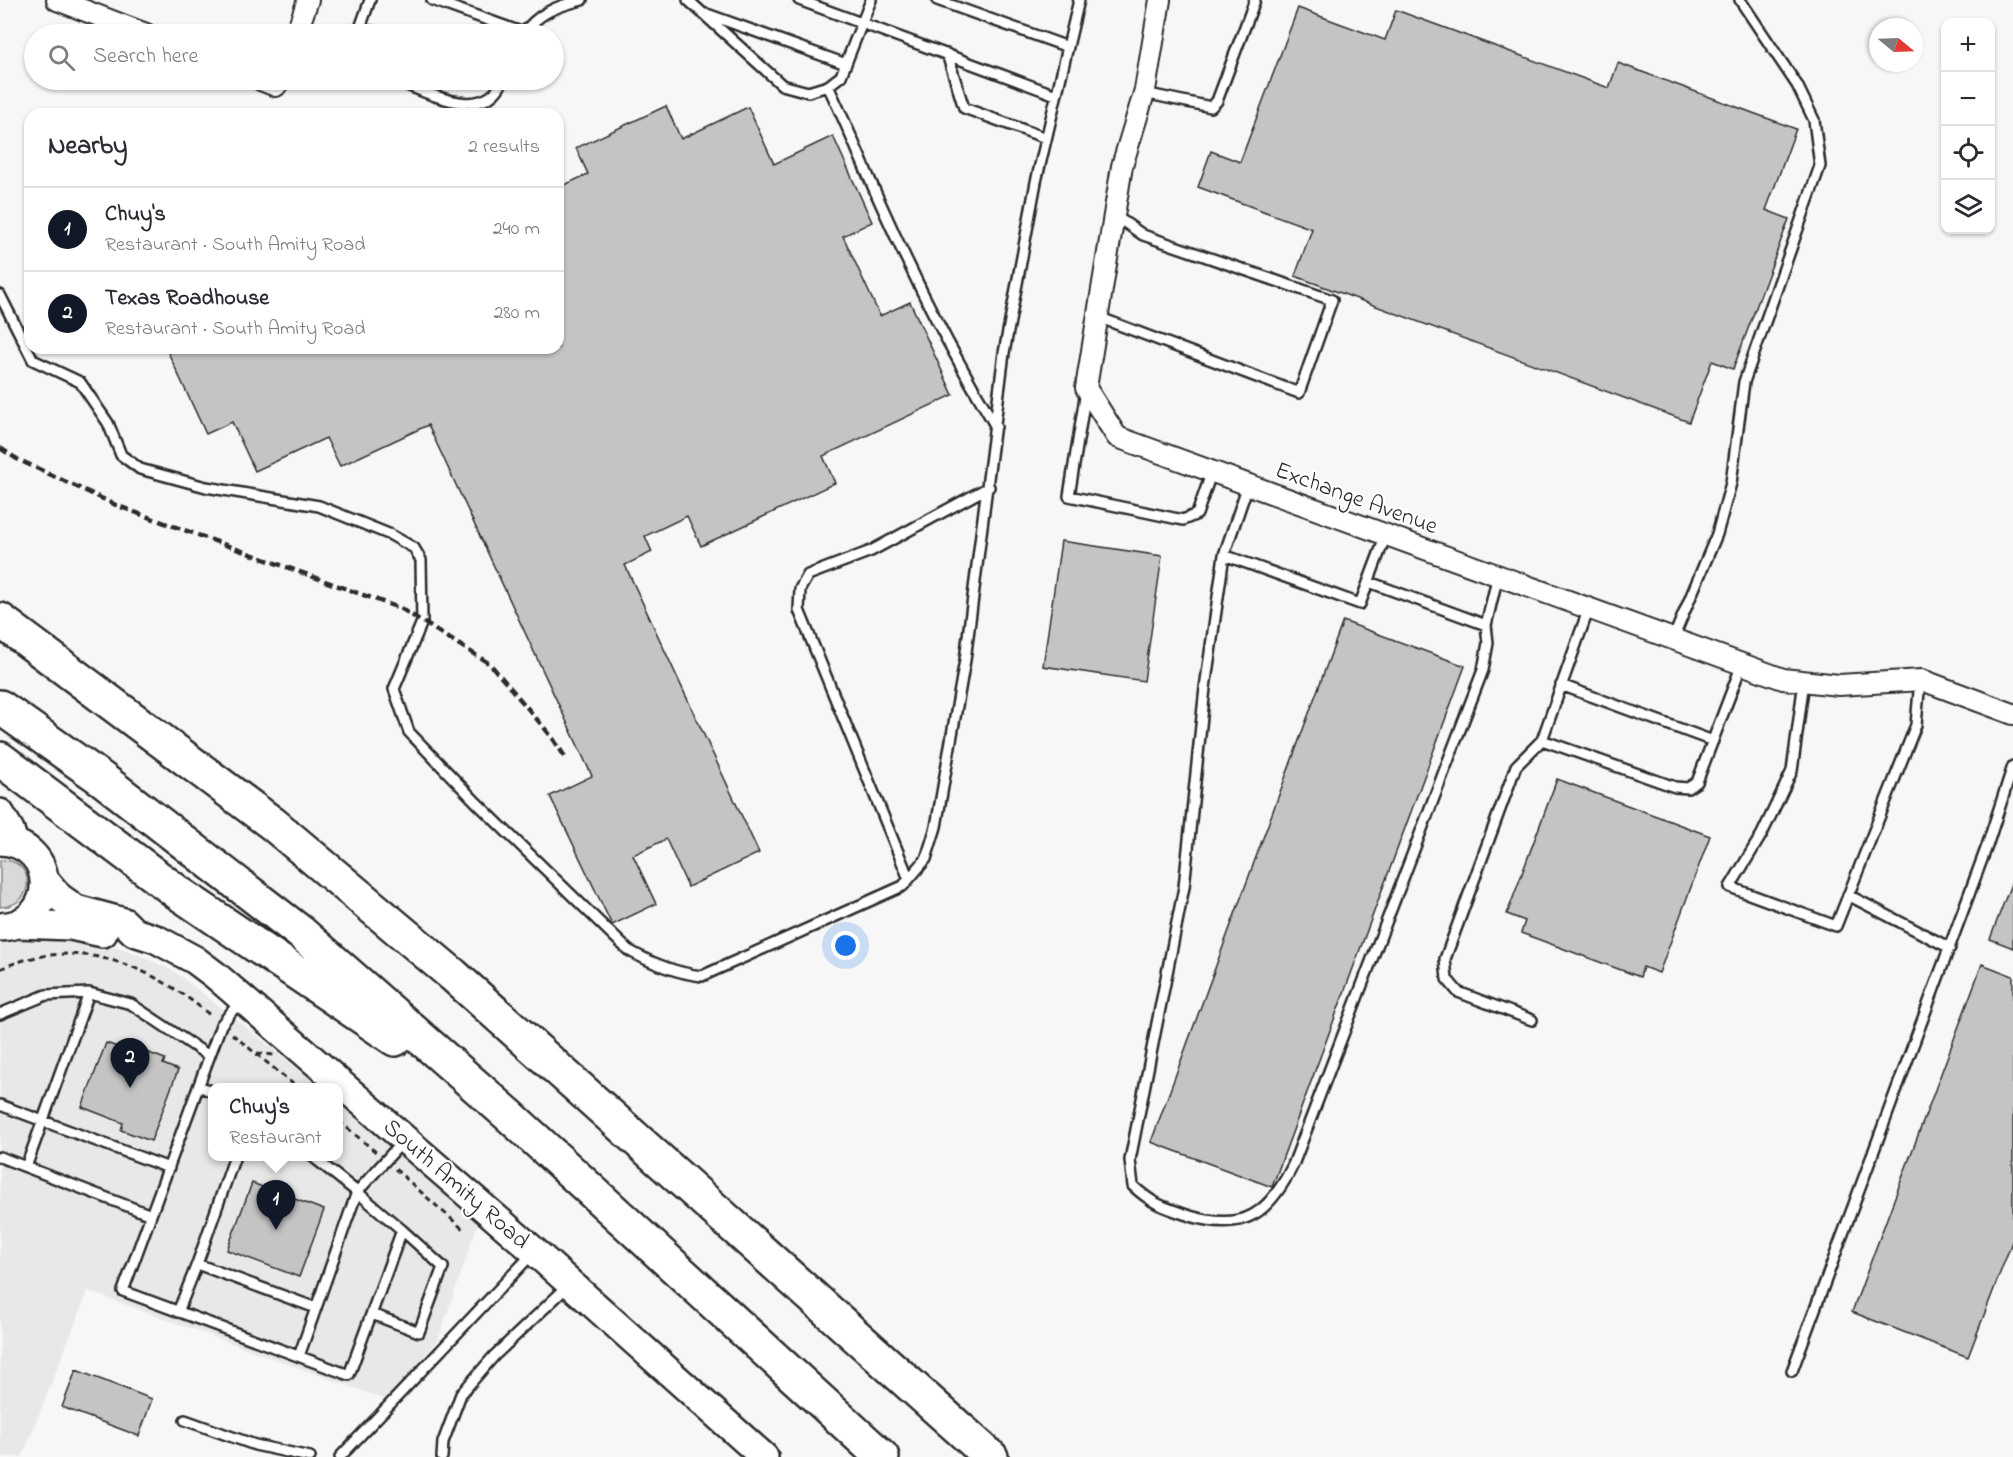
<!DOCTYPE html>
<meta charset="utf-8">
<style>
body{margin:0;font-family:"Indie Flower",sans-serif;background:#f2f2f3;color:#2b2b33}
.controls{position:absolute;right:18px;top:18px;display:grid;overflow:hidden;border-radius:12px;box-shadow:0 2px 4px #0004}
.controls button{width:54px;height:54px;display:grid;place-items:center;padding:0;border:0;border-bottom:2px solid #e1e1e2;background:#fff;color:#2b2b33;font:30px sans-serif}
.compass{position:absolute;left:1869px;top:18px;width:54px;height:54px;border-radius:50%;background:#fff;box-shadow:0 2px 4px #0004;rotate:109deg}
.you{position:absolute;left:846px;top:946px;width:21px;height:21px;margin:-15px;border:4px solid #fff;border-radius:50%;background:#1a73e8;box-shadow:0 0 0 9px #1a73e833}
.badge{display:grid;place-items:center;width:39px;height:39px;border-radius:50%;background:#111827;color:#fff;font-size:20px;font-weight:700}
.pin{position:absolute;translate:-50% -50px;filter:drop-shadow(0 2px 3px #0008)}
.pin::after{content:'';position:absolute;top:32px;width:21px;height:18px;background:inherit;clip-path:polygon(0 0,100% 0,50% 100%)}
.popup{position:absolute;left:208px;top:1083px;width:135px;height:78px;box-sizing:border-box;display:grid;place-content:center;border-radius:12px;background:#fff;filter:drop-shadow(0 2px 4px #0005);font-size:20px;white-space:nowrap;color:#7c7c81}
.popup b{font-size:22px;color:#2b2b33}
.popup::after{content:'';position:absolute;left:50%;top:100%;margin-left:-12px;border:12px solid transparent;border-top-color:#fff}
.list{margin:0;padding:0;list-style:none}
h2{display:flex;justify-content:space-between;align-items:center;height:78px;margin:0;padding:0 24px;font-size:26px}
h2 small{font-size:20px;font-weight:400;color:#7c7c81}
.list li{display:grid;grid-template-columns:39px 1fr auto;gap:18px;align-items:center;box-sizing:border-box;height:84px;padding:0 24px;border-top:2px solid #e1e1e2}
.list b{display:block;font-size:22px;white-space:nowrap}
.list p{margin:0;font-size:20px;white-space:nowrap;color:#7c7c81}
.list em{font-size:20px;font-style:normal;color:#7c7c81}
.icon{flex:none;width:33px;height:33px;fill:none;stroke:currentColor;stroke-width:2;stroke-linecap:round;stroke-linejoin:round}
.map{position:relative;flex:none;width:2013px;height:1457px;overflow:hidden}
.search{position:absolute;background:#fff;box-shadow:0 2px 4px #0004;left:24px;top:24px;width:540px;height:66px;display:flex;align-items:center;gap:15px;box-sizing:border-box;padding:0 21px;border-radius:33px;color:#7c7c81;font-size:22px}
.panel{position:absolute;background:#fff;box-shadow:0 2px 4px #0004;left:24px;top:108px;width:540px;height:246px;border-radius:18px}
.map>svg:first-child{display:block}
</style>
<div class="map">
<svg width="2013" height="1457" viewBox="0 0 2013 1457">
<rect width="100%" height="100%" fill="#f7f7f7"/>
<filter id="ink" filterUnits="userSpaceOnUse"><feTurbulence type="fractalNoise" baseFrequency=".0167" numOctaves="2"/><feDisplacementMap in="SourceGraphic" scale="12" xChannelSelector="R" yChannelSelector="G"/><feConvolveMatrix kernelMatrix="1 2 1 2 8 2 1 2 1" color-interpolation-filters="sRGB"/></filter>
<g filter="url(#ink)">
<!-- built -->
<path fill="#e8e8e8" d="M65,937L130,951L174,971L322,1087L213,1088V1156H339V1101L478,1223L438,1340L387,1400L88,1291L22,1457H0V940Z"/>
<!-- green -->
<path fill="#d9d9d9" stroke="#828282" stroke-width="1.5" d="M0,860C36,858 37,906 0,907Z"/>
<!-- building -->
<path fill="#c4c4c4" stroke="#2b2b2b" stroke-width="1.5" d="M1298,8L1385,40L1396,10L1609,88L1618,63L1796,129L1766,210L1789,219L1733,369L1712,361L1689,422L1295,276L1312,229L1198,187L1211,151L1240,162Z
M666,106L681,139L748,107L774,164L833,136L872,222L843,236L880,316L910,302L953,395L823,456L835,483L701,546L687,516L645,536L652,552L625,565L759,853L688,887L666,839L633,855L656,904L612,925L550,796L592,776L428,425L340,466L326,438L255,471L232,422L206,434L166,348H558V188L588,174L576,148Z
M1061,541L1162,556L1144,681L1043,666Z
M1343,621L1465,666L1272,1187L1151,1142Z
M1557,779L1710,836L1659,973L1643,967L1640,977L1521,933L1525,921L1507,914Z
M2012,881L2013,882V948L1990,939Z
M1982,964L2013,976V1239L1968,1357L1852,1312Z
M106,1043L129,1051L130,1046L165,1059L163,1064L178,1070L151,1141L121,1130L123,1123L82,1107Z
M252,1183L324,1210L299,1277L227,1250Z
M76,1370L152,1399L139,1436L62,1407Z"/>
<g fill="none" stroke-linecap="round" stroke-linejoin="round">
<!-- lane casing -->
<g stroke="#2b2b2b" stroke-width="14">
<path id="lane" d="M370,0L360,28L381,34
M432,0L524,33
M688,0L782,85L808,92L828,86L841,76L871,0
M799,0L1056,95
M937,0L1068,47
M707,14L846,64
M523,34C538,13 557,6 582,0
M947,54L964,108L1046,138
M394,80C425,91 485,125 503,80
M828,86C848,127 865,170 884,211C917,285 954,357 996,427
M1144,93L1211,107L1217,101L1255,0
M0,295L33,360L80,382L108,423L121,455L140,469L206,487L319,506L391,535L414,548L421,560L422,622L394,689L409,732L476,802L628,950C651,963 676,973 702,976L903,886L926,859L936,827L965,660L1004,353L1036,182L1079,0
M1098,317L1299,393L1332,300L1143,235L1114,215
M1086,391L1069,496L1183,520L1197,514L1212,471
M1248,485L1224,555L1205,688L1184,887L1130,1160L1133,1186C1154,1205 1163,1207 1190,1216C1244,1232 1269,1214 1293,1165L1483,670L1488,643L1486,625L1498,575
M1224,555L1360,604L1386,535
M1369,582L1486,625
M1673,639L1717,534L1731,483L1744,382L1820,166L1814,120L1797,85L1740,0
M1804,681L1792,771L1762,834L1730,887L1836,926L1916,725L1920,680
M1561,685L1713,741
M1542,740L1675,787L1688,788L1697,782L1742,664
M909,879L799,610L800,589L808,575L871,551L989,487
M1848,895L1950,948
M89,993L131,1004L209,1056
M241,1000L221,1025L123,1291L349,1375L402,1230L443,1267L419,1332L372,1314
M0,1014L46,995L89,993L26,1167
M1532,1020L1458,992L1447,979L1445,959L1516,766L1542,740L1589,608
M199,1086L213,1092
M0,1105L169,1168
M0,1157L151,1215
M402,1230L357,1192L404,1140
M197,1264L235,1156
M178,1312L197,1264L316,1308
M299,1356L357,1192L312,1156
M1792,1371L1987,846L2013,766
M185,1420L255,1445L310,1457
M340,1457L533,1253
M442,1457L443,1442L461,1394L494,1356L569,1285"/>
</g>
<!-- street casing -->
<g stroke="#2b2b2b" stroke-width="24">
<path id="street" d="M57,0L146,34
M1160,0L1145,90L1122,166L1086,388L1117,437L1783,679L1839,685L1922,680L2013,714
M296,34L308,0
M261,80L276,86L279,80"/>
</g>
<!-- secondary casing -->
<g stroke="#2b2b2b" stroke-width="32">
<path id="secondary" d="M0,813L10,830L14,843
M0,841C59,843 59,925 0,927
M44,879L59,897L76,909L124,922L134,932L156,939L195,960L215,975L534,1251L764,1457
M18,924L71,926L103,933"/>
</g>
<!-- highway casing -->
<g stroke="#2b2b2b" stroke-width="38">
<path id="highway" d="M0,620L273,824L453,975L991,1457
M0,707L102,779L300,932L511,1117L882,1457
M0,759L177,892L395,1039"/>
</g>
<!-- path -->
<path stroke="#2b2b2b" stroke-width="3" stroke-dasharray="6 4.5" stroke-linecap="butt" d="M0,969C77,934 151,965 211,1016
M232,1034L298,1088
M257,1053L274,1055
M339,1121L377,1153
M395,1169L465,1231"/>
<!-- lane -->
<use href="#lane" stroke="#fff" stroke-width="9"/>
<!-- street -->
<use href="#street" stroke="#fff" stroke-width="20"/>
<!-- secondary -->
<use href="#secondary" stroke="#fff" stroke-width="27"/>
<!-- highway -->
<use href="#highway" stroke="#fff" stroke-width="33"/>
<!-- rail -->
<path stroke="#2b2b2b" stroke-width="4.5" stroke-dasharray="9 4.5" stroke-linecap="butt" d="M0,448L17,459L118,506L402,609L490,664L552,737L567,760"/>
</g>
</g>
<g text-anchor="middle" stroke-width="4.5" stroke-linejoin="round" paint-order="stroke">
<!-- street labels -->
<g font-size="24" fill="#2b2b2b" stroke="#fff">
<text transform="translate(1357 497) rotate(20)" y="8">Exchange Avenue</text>
<text transform="translate(457 1183) rotate(41)" y="8">South Amity Road</text>
</g>
</g>
</svg>
<div class="controls">
<button>+</button>
<button>−</button>
<button><svg class="icon" aria-label="locate" viewBox="0 0 24 24"><circle cx="12" cy="12" r="6"/><path d="M12 2v4M12 18v4M2 12h4M18 12h4"/></svg></button>
<button><svg class="icon" aria-label="layers" viewBox="0 0 24 24"><path d="M12 4l9 5-9 5-9-5zM3 14l9 5 9-5"/></svg></button>
</div>
<svg class="compass" viewBox="-18 -18 36 36"><path d="M0-13l5 13h-10z" fill="#e53935"/><path d="M0 13l5-13h-10z" fill="#7c7c81"/></svg>
<div class="you"></div>
<div class="pin badge" style="left:276px;top:1230px">1</div>
<div class="popup"><b>Chuy's</b>Restaurant</div>
<div class="pin badge" style="left:130px;top:1088px">2</div>
<div class="search"><svg class="icon" aria-label="search" viewBox="0 0 24 24"><circle cx="10" cy="10" r="6"/><path d="M15 15l6 6"/></svg>Search here</div>
<section class="panel">
<h2>Nearby<small>2 results</small></h2>
<ul class="list">
<li><span class="badge">1</span><div><b>Chuy's</b><p>Restaurant · South Amity Road</p></div><em>240 m</em></li>
<li><span class="badge">2</span><div><b>Texas Roadhouse</b><p>Restaurant · South Amity Road</p></div><em>280 m</em></li>
</ul>
</section>
</div>
